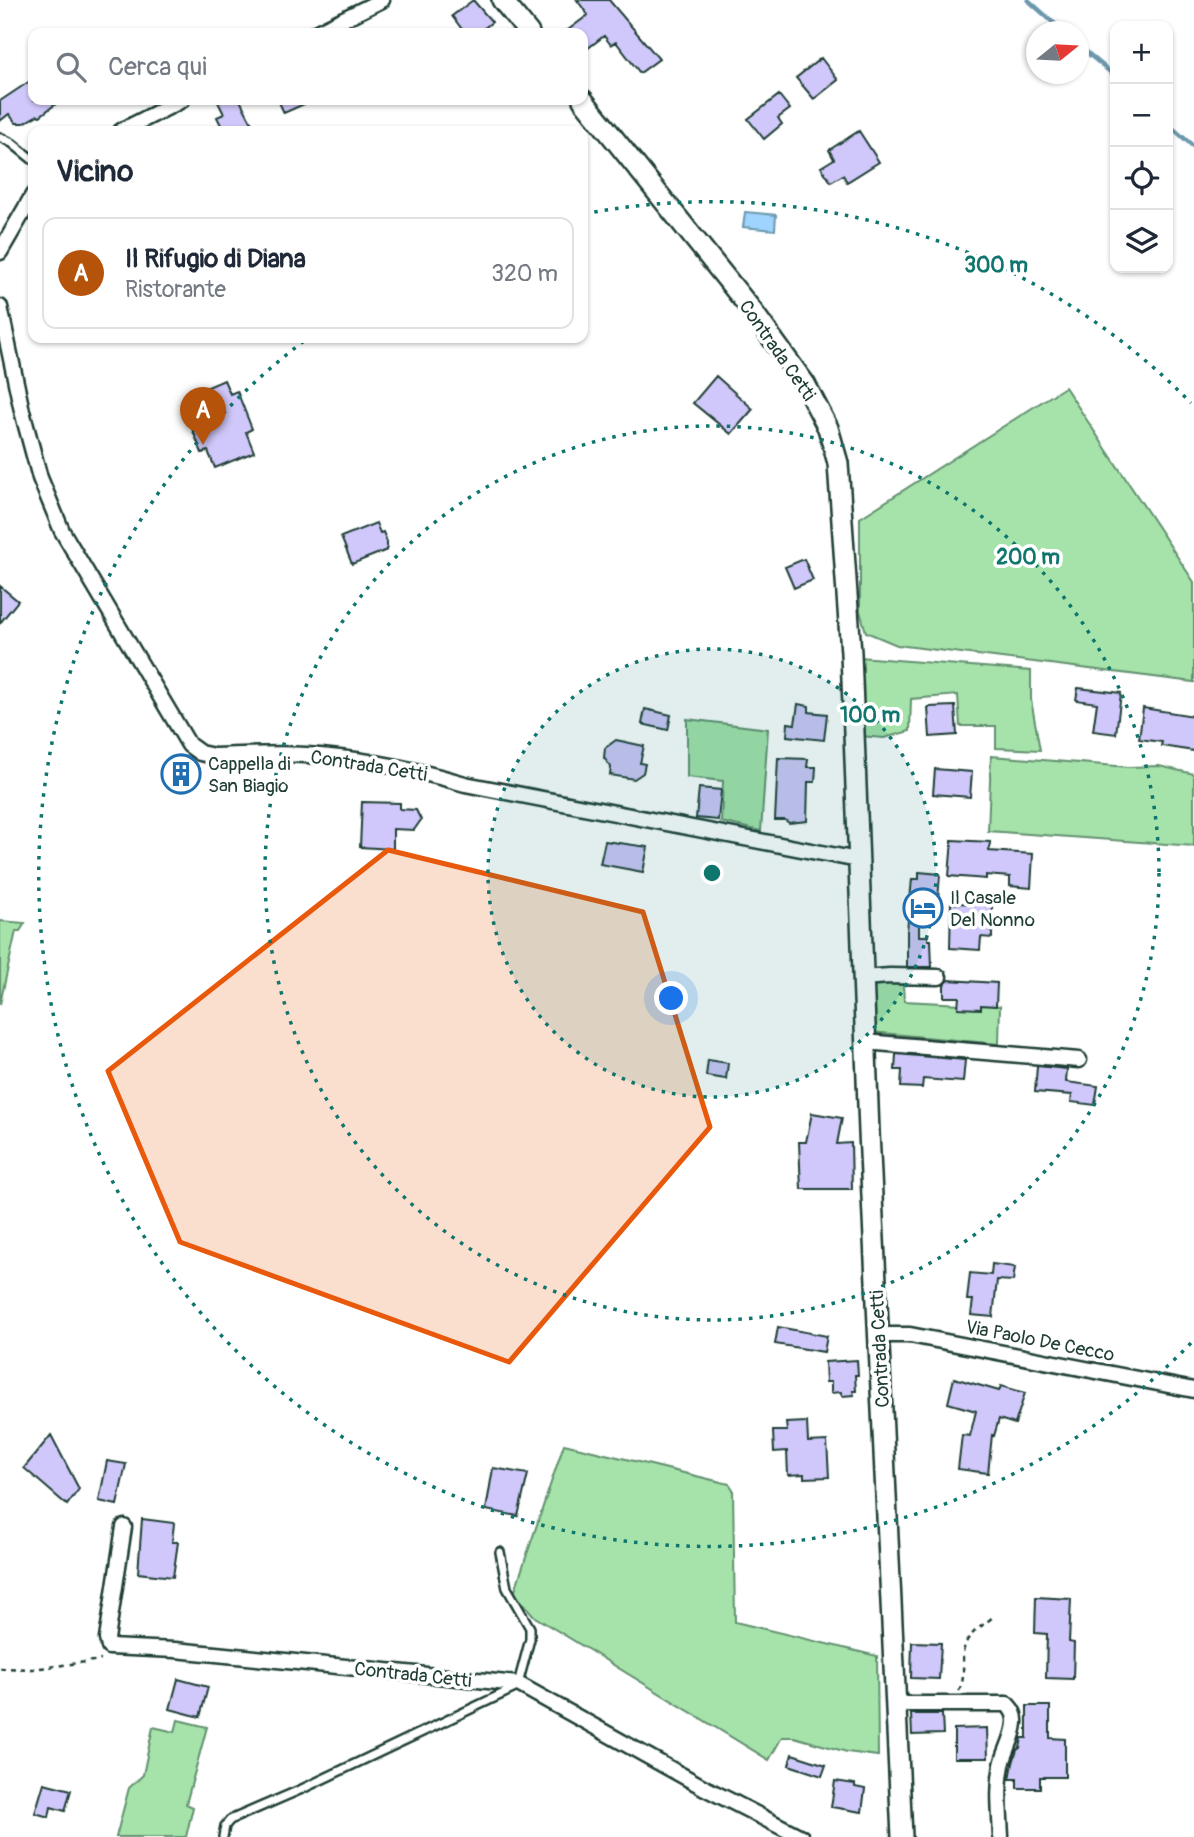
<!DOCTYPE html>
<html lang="it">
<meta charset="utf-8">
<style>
body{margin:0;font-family:Pangolin,sans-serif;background:#f6f6f7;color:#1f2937}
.controls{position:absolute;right:21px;top:21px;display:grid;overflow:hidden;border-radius:14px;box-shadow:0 2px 5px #0004}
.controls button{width:63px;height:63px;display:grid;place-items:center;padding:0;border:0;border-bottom:2px solid #e0e1e3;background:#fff;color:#1f2937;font:35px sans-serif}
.compass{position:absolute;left:1026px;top:21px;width:63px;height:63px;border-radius:50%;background:#fff;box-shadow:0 2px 5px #0004;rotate:72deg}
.you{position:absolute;left:672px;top:999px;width:24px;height:24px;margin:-18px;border:5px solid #fff;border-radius:50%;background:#1a73e8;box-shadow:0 0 0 10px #1a73e833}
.badge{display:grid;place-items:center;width:46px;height:46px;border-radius:50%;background:#b45309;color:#fff;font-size:23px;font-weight:700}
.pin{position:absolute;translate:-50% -58px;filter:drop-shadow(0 2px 4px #0008)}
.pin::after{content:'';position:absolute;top:37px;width:24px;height:21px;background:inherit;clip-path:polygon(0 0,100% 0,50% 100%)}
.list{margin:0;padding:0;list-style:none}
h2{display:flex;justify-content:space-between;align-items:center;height:91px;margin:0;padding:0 28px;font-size:30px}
h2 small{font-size:23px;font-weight:400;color:#747a83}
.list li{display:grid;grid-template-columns:46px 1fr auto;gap:21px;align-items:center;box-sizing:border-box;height:112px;margin:0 14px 14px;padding:0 14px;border:2px solid #e0e1e3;border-radius:14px}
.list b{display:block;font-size:26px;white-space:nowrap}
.list p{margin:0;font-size:23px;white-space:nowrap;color:#747a83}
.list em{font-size:23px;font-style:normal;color:#747a83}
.icon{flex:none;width:38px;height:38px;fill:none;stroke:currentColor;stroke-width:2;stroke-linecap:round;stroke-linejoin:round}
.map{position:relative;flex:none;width:1194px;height:1837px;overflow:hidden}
.search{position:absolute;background:#fff;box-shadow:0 2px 5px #0004;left:28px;top:28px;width:560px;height:77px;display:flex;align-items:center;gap:18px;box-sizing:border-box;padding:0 24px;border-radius:14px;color:#747a83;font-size:26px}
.panel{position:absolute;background:#fff;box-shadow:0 2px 5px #0004;left:28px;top:126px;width:560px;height:217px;border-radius:14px}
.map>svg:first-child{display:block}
</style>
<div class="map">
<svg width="1194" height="1837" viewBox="0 0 1194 1837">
<rect width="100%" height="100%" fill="#fff"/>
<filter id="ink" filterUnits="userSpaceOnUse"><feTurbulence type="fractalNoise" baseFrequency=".0143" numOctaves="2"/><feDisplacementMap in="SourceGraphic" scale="14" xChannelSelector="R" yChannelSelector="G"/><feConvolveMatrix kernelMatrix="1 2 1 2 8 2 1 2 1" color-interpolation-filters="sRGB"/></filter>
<g filter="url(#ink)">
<!-- green -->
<path fill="#a6e3aa" stroke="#62906f" stroke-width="2" d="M1065,387L1194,582V682L897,645L866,632L860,611V518Z
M859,657L1031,671V700L1040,750L996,748V726H960L958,695L911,699L910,731L884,738L860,736Z
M687,719L768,729L761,831L721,822L723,781L687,777Z
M991,756L1129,767L1159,766L1194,774V846L988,831Z
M0,921L25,923L20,931H16L0,1004Z
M869,982L903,985L904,1001L1000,1006L999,1044L871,1032Z
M564,1444L729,1484L733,1489L735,1622L877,1656L878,1756L847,1752L794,1737H782L769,1760L535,1617L514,1593Z
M178,1720L207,1727L186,1804L193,1807L186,1837H116L129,1788L143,1775L153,1727L175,1732Z"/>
<!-- water -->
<path fill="#9fd4fe" stroke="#6c98ad" stroke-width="2" d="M745,212L776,215L775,230L743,227Z"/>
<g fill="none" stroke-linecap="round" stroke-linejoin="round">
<!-- stream -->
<path stroke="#6c98ad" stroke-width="4.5" d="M1028,0L1064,32
M1078,45L1115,76
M1168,124L1194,147"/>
</g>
<!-- building -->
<path fill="#d0c8fa" stroke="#1f3d34" stroke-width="2" d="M473,0L492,22L478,33H465L452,16Z
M577,0H609L659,59L640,73L616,42L611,45L604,36L583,52V33H564L588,15Z
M821,58L838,80L814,99L796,78Z
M33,79V100H61L40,116L38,115L24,123H16L9,114L0,121V101Z
M779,95L790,109L778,118L782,124L764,139L748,119Z
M217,100H240L256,131H224L217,117L224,114Z
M278,100H313L284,113Z
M859,131L879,162L847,182L843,175L831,182L821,167L834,159L829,150Z
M716,376L753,409L731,434L693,403Z
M224,380L230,394L237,391L252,429L246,432L254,452L215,468L208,451L202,453L191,426L198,423L187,396Z
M376,523L380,533L383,532L387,542V550L352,564L341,537Z
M804,559L813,580L794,588L785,567Z
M0,586L18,601L0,623Z
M1078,688L1121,693L1116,734L1093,731L1097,703L1076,700Z
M798,704L809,706V712L827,714L824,740L787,736L788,723L795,724Z
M955,706L957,735L930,737L928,707Z
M1143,708L1194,716V751L1161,746L1162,742L1139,739Z
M645,709L671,715L668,730L642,724Z
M616,740L644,746L640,763L645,764L643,773L634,779L610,775L611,767L604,758L605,748Z
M778,758L808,759L807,767H816L815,782H808L807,821L789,823L785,820H775Z
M185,762L191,783L177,787L172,765Z
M935,769L972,772L970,797L933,794Z
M699,788L721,790L718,820L696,818Z
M362,802L400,803V809L416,810L421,820L414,830L393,829V849L360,847Z
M952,840L990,842L989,851L1033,854L1031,888L1010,886V877L986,875V879L949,876Z
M605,841L648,847L643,872L600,864Z
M919,872L940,874L937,913L919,911V936H928V940H931L932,967H907V931L912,879H919Z
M951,903L992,904V938L981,937L980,950L950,948Z
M948,980L997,983L996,1006L981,1005V1009L958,1008L959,997H944V985Z
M896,1054L965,1060L963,1082L923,1079L922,1088L901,1087L902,1070H895Z
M708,1060L728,1063L726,1079L706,1076Z
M1037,1066L1067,1069L1066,1082L1098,1086L1095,1105L1071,1102L1072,1095L1035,1092Z
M812,1113L842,1118L837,1144L851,1143L852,1189H801L799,1142H806Z
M992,1264L1015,1267L1013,1281L997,1280L993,1317L971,1315L973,1300H967L970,1273L991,1275Z
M778,1327L827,1336L824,1352L775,1344Z
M857,1360L858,1375H855L856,1391H853L854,1395L842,1396L841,1392L831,1393V1382H826L825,1362Z
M954,1378L999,1391L1001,1386L1025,1393L1015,1424L999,1419L994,1436L992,1435L988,1473L958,1469L962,1435L970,1436L976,1411L948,1403Z
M807,1422L808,1442L827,1441L829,1477L804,1478V1474L788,1475L787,1451L774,1452L773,1431H787L786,1423Z
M51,1435L79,1489L67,1505L24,1468Z
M107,1461L126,1464L117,1505L99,1501Z
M493,1468L528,1474L518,1516L486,1510Z
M142,1519L174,1523L172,1542H178L173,1577L138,1573Z
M1036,1597L1071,1599L1069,1642L1074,1643L1073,1679L1046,1678L1047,1634L1035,1633Z
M912,1642L941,1643L939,1679L911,1678Z
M178,1679L208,1687L200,1717L170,1709Z
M1027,1706H1050V1738L1065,1739V1777H1040V1788H1017V1779H1010L1013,1763L1017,1750L1020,1748L1022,1738H1027Z
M911,1714H942L943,1734L912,1735Z
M987,1728L988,1758H954V1729Z
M792,1754L826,1765L822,1776L789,1765Z
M835,1781L855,1784V1787L865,1789L862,1812L831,1807Z
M44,1783L71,1790L65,1811L51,1807L49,1817L35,1813Z"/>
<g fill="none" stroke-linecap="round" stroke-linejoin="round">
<!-- service casing -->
<g stroke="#1f3d34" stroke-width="12">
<path id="service" d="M0,137L12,143L33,160
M500,1552L507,1588L530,1628V1639L518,1684
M223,1837L225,1826L230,1820L302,1789L517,1687"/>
</g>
<!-- minor casing -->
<g stroke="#1f3d34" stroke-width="19">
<path id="minor" d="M315,33L382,0
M121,131L182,100
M0,252L33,195
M0,307L22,411L40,478L62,531L189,745L200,753L214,756C245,755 276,753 306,755C360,758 414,769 465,784L858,860
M862,978L890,976L939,977
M865,1042L1079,1060
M878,1335H910L1194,1390
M124,1527L107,1639L109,1647L175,1650L518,1684L703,1787L801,1837
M896,1704H1007C1012,1709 1016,1715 1015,1723C1014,1738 1005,1751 1002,1765C997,1789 1000,1813 1001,1837"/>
</g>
<!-- secondary casing -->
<g stroke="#1f3d34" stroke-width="24">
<path id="secondary" d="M502,0L529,33
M583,100L750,308L805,384L828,428L838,463L851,653L869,1132L902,1837"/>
</g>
<!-- path -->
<path stroke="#1f3d34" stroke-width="2.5" stroke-dasharray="5 5" stroke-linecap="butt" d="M0,1668L33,1669L101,1660
M959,1691C967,1676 960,1659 965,1645C969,1633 985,1624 994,1616"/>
<!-- service -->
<use href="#service" stroke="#fff" stroke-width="7"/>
<!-- minor -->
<use href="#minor" stroke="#fff" stroke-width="14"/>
<!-- secondary -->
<use href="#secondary" stroke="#fff" stroke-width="19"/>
</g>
</g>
<!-- marked area -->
<path fill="#e8590c" fill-opacity="0.2" stroke="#e8590c" stroke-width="5" stroke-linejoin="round" d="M388,850L643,912L710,1127L509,1362L180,1242L108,1071Z"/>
<!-- distance rings -->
<circle cx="712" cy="873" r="224" fill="#0f766e" fill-opacity=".12"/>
<g fill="none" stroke="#0f766e" stroke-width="3.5" stroke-dasharray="3.5 7">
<circle cx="712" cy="873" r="224"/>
<circle cx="712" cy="873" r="447"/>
<path d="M1191 1343A671 671 0 1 1 304 341M584 214A671 671 0 0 1 1191 403"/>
</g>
<!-- icons -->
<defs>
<g id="building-ring" transform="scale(2.0125)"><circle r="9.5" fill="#fff" stroke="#1f6fb2" stroke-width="1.5"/><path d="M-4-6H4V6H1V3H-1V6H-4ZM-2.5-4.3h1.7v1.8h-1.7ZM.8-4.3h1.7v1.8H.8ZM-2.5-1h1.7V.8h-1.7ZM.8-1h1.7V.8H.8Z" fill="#1f6fb2"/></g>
<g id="hotel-ring" transform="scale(2.0125)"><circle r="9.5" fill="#fff" stroke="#1f6fb2" stroke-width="1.5"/><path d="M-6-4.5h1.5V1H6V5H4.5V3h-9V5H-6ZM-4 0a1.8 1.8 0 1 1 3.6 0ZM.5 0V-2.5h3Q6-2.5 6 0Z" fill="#1f6fb2"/></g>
</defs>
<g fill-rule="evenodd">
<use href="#building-ring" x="181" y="774"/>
<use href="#hotel-ring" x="923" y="908"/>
</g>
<g text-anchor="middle" stroke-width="7" stroke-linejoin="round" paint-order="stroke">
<!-- street labels -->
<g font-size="19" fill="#1f3d34" stroke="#fff">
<text transform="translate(778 350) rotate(55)" y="7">Contrada Cetti</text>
<text transform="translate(369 765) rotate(9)" y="7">Contrada Cetti</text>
<text transform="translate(1040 1340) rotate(11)" y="7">Via Paolo De Cecco</text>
<text transform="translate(879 1349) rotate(-93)" y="7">Contrada Cetti</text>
<text transform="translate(413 1674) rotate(6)" y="7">Contrada Cetti</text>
</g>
<!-- poi labels -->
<g font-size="19" fill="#1f3d34" stroke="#fff" text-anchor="start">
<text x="208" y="770">Cappella di<tspan x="208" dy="22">San Biagio</tspan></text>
<text x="950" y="904">Il Casale<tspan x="950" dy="22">Del Nonno</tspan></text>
</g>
</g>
<circle cx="712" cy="873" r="10" fill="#0f766e" stroke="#fff" stroke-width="3.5"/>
<g font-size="21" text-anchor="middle" font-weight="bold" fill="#0f766e" stroke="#fff" stroke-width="7" stroke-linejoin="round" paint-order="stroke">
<text x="996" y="272">300 m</text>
<text x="1028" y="564">200 m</text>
<text x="870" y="722">100 m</text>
</g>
</svg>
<div class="controls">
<button>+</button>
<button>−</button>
<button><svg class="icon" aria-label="locate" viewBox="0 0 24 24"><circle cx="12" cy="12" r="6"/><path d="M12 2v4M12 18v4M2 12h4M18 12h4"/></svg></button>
<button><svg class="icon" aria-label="layers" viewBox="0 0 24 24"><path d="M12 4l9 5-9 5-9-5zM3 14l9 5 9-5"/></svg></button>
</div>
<svg class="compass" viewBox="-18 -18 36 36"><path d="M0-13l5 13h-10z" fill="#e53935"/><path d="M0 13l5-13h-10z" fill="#747a83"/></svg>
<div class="you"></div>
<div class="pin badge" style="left:203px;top:445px">A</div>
<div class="search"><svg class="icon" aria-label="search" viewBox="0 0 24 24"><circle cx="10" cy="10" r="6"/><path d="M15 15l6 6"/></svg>Cerca qui</div>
<section class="panel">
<h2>Vicino<small></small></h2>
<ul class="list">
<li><span class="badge">A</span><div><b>Il Rifugio di Diana</b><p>Ristorante</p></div><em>320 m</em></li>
</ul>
</section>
</div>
